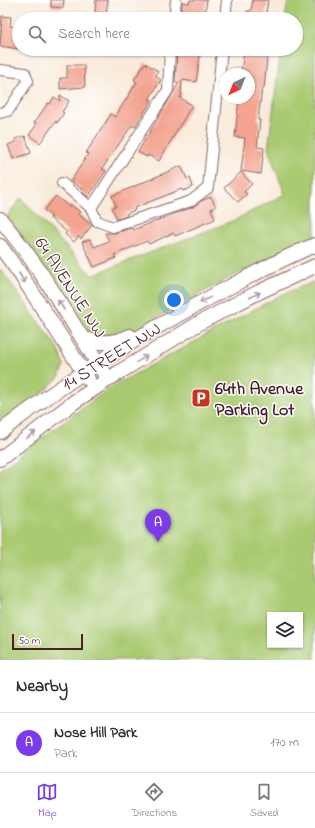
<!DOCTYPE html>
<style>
body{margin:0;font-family:"Indie Flower",sans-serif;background:#f2f2f3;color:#2b2b33}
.controls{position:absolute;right:12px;bottom:12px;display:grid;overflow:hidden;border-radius:0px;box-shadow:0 1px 3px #0004}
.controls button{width:36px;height:36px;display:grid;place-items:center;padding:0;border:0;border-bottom:1px solid #e1e1e2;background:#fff;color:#2b2b33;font:20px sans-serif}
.compass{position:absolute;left:219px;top:68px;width:36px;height:36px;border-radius:50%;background:#fff;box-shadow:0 1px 3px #0004;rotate:223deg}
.scale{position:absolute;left:12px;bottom:10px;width:71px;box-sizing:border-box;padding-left:4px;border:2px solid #4a1f2b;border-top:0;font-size:11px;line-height:14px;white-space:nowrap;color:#4a1f2b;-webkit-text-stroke:3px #fff;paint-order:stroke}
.you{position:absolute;left:174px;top:300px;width:14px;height:14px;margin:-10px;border:3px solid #fff;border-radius:50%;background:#1a73e8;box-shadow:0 0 0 6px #1a73e833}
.badge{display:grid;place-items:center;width:26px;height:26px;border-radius:50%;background:#7c3aed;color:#fff;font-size:13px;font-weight:700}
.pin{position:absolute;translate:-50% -33px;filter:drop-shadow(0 1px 2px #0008)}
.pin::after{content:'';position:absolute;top:21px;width:14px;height:12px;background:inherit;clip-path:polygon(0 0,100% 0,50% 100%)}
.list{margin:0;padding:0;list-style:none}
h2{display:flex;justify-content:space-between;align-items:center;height:52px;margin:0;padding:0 16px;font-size:17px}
h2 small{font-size:13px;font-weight:400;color:#7c7c81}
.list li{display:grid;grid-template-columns:26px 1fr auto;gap:12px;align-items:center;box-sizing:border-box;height:60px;padding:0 16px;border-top:1px solid #e1e1e2}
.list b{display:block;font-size:15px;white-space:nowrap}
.list p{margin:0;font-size:13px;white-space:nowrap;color:#7c7c81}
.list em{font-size:13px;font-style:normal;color:#7c7c81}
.icon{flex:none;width:22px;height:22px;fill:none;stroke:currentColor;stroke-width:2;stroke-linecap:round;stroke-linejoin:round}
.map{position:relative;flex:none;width:315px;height:660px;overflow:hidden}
.search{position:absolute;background:#fff;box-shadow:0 1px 3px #0004;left:12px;right:12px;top:12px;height:44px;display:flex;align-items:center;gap:10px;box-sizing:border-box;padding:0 14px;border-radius:22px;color:#7c7c81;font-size:15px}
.sheet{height:112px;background:#fff}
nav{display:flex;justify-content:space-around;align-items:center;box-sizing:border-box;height:56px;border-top:1px solid #e1e1e2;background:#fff;font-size:11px;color:#7c7c81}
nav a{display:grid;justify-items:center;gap:2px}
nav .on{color:#7c3aed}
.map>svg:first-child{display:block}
</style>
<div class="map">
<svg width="315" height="660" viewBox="0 0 315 660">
<rect width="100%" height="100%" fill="#fff"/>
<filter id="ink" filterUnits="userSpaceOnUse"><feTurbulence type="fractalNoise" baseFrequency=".025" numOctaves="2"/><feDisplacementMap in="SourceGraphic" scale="8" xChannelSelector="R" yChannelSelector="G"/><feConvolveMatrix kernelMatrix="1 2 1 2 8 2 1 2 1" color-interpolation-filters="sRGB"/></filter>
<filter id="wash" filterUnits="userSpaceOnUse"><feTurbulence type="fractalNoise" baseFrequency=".012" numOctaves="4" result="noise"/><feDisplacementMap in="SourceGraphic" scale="16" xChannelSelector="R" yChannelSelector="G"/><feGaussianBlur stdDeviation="0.9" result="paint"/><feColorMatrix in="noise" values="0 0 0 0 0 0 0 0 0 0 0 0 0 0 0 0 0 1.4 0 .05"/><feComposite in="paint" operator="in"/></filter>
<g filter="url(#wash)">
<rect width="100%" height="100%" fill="#f9ebda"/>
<!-- green -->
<path fill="#aaca72" stroke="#7a744e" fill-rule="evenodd" d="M288,0H315V238L231,277L129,333L97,339L84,328L44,267L7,216L21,198L92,275L235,220L285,194L268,149L281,49H296V19H285Z
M0,269L57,347L64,365L59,377L49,387L0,424Z
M315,281V660H0V469L111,387L279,296ZM270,615H300V645H270Z"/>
<g id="blocks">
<!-- building -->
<path fill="#f3a38f" d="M51,0H64L63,8L51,7Z
M96,0H108L106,14L95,12Z
M190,0H207L204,19H187L188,14L181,13L182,2L189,3Z
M253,0H268L265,19H246L247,11H251Z
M2,16L11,17L10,26L19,28V49L0,46Z
M183,49H201L196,82L182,80L181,93L182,94L180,98L192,105L159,161L148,155L147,157L138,152L179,83L175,82L177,52L183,53Z
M244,49H268L264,88H262L258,120H260L257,147L264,148L261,174L241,171L245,138L235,137L239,98H249V74H241Z
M145,63L158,71L156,76L161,80L149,99L152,100L135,127L132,125L102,169L106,171L88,197L81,191L82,189L71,181L88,154L86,153L111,114L115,117L137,82L134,80Z
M67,65H84L85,87L60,89V78H67Z
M60,95L69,101L62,112L64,113L57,123L56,121L40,143L29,135L37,124L34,123L48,103L50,104L54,97L60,101Z
M25,136L31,153L13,159L8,145L16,142L15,139Z
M181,166L187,179L190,178L193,187L183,191L182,189L134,208L135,210L126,214L127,216L117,219L112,208L116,206L112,196Z
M241,172L252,184L244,192L247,194L238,202L224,188Z
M56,196L69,207L71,205L80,212L78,214L92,225L81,239L79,236L74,242L65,234L67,232L50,218L52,217L44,210Z
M211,197L216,207L211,209L215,219L175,236L173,233L149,244L147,241L114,255L116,258L94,267L82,242L90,239L94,247L109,241L105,233H115L132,228L133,230L171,215L193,207L201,201Z"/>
</g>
</g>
<g filter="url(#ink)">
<use href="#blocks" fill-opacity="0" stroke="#876668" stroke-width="1"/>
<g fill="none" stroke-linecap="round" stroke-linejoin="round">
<!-- minor casing -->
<g stroke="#876668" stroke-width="12">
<path id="minor" d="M174,19L176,0
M225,19L227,0
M0,70L25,73L28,81L8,111L0,113
M62,183L91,208L97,221L113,227L191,201L208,188L222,49
M91,208L168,90L170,49"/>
</g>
<!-- secondary casing -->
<g stroke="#876668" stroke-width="16">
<path id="secondary" d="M0,219C42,268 73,325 108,379
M0,246L21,275L88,379
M83,338C100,344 113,344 130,336
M0,432C66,381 136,337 209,298C244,279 278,260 315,245
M0,459L74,402L118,373L201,322L259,292L315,266"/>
</g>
<!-- minor -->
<use href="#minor" stroke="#fff" stroke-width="10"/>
<!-- secondary -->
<use href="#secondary" stroke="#fff" stroke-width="14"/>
</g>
<!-- one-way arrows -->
<defs><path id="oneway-shaft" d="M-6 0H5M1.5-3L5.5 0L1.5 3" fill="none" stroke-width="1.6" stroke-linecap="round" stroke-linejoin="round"/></defs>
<g stroke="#ae9aa0">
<use href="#oneway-shaft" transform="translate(22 278) rotate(57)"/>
<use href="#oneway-shaft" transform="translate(255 295) rotate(-27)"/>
<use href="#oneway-shaft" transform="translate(205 300) rotate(152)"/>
<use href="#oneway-shaft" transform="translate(61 305) rotate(-123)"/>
<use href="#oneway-shaft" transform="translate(142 359) rotate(-31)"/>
<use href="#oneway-shaft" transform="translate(31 435) rotate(-38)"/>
</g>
</g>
<!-- icons -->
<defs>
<g id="parking-square" transform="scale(1)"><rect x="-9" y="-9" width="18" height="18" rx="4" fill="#c8321e" stroke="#fff"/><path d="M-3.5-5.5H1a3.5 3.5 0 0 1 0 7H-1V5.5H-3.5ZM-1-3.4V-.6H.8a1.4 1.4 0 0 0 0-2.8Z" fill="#fff"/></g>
</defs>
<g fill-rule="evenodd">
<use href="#parking-square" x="201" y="398"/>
</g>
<g text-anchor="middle" stroke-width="3" stroke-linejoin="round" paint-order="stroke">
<!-- street labels -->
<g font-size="18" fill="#4a1f2b" stroke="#fff">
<text transform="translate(71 287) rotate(57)" y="6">64 AVENUE NW</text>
<text transform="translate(111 356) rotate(-32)" y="6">14 STREET NW</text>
</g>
<!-- poi labels -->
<g font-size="18" font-weight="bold" fill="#4a1f2b" stroke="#fff" text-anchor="start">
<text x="215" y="394">64th Avenue<tspan x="215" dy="21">Parking Lot</tspan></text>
</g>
</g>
</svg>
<div class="controls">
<button><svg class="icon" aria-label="layers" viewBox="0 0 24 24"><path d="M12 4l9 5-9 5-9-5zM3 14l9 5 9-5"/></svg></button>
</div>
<svg class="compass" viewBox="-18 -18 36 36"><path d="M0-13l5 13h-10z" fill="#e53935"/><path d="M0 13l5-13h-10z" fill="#7c7c81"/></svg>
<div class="scale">50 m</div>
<div class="you"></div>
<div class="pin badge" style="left:158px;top:542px">A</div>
<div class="search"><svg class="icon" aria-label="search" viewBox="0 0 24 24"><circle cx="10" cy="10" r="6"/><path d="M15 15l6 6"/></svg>Search here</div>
</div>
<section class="sheet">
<h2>Nearby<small></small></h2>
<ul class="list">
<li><span class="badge">A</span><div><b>Nose Hill Park</b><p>Park</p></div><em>170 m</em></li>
</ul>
</section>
<nav>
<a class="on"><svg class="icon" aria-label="map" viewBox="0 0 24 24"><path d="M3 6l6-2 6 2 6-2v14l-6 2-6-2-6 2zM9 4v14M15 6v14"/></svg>Map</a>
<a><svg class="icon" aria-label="directions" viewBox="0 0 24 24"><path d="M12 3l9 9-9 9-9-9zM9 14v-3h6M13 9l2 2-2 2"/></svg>Directions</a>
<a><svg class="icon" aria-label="saved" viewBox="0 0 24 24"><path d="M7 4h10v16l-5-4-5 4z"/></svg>Saved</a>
</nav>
